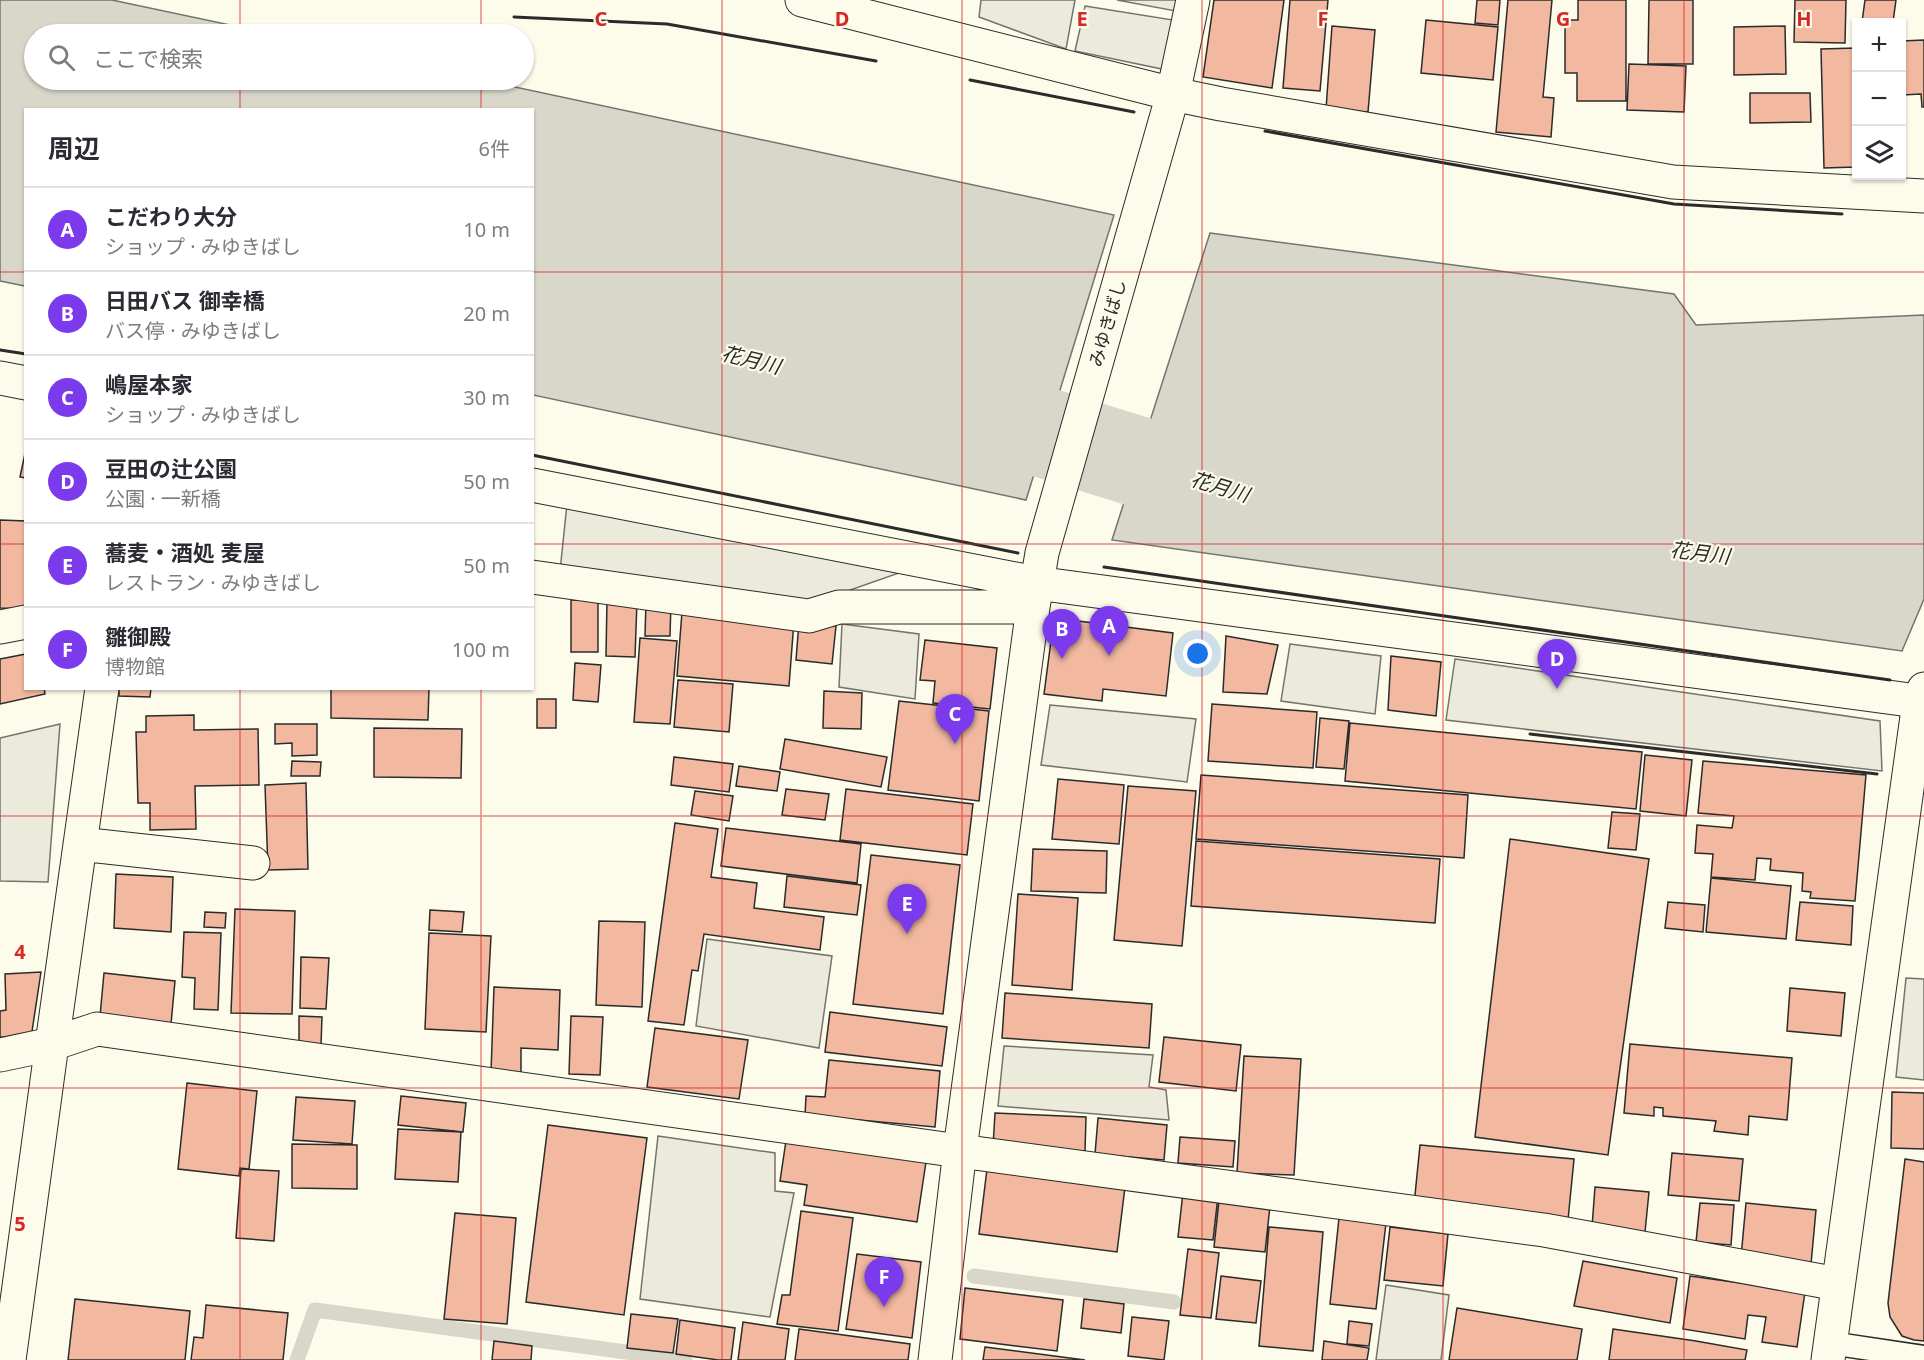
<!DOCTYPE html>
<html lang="ja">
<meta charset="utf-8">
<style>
body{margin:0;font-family:"Noto Sans","Noto Sans JP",sans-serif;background:#f7f7f7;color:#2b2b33}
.controls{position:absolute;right:18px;top:18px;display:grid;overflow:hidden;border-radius:0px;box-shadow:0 2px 4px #0004}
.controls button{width:54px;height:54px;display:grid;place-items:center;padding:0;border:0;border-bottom:2px solid #e1e1e2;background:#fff;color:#2b2b33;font:30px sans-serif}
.you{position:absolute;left:1198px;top:654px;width:21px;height:21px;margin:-15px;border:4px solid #fff;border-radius:50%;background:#1a73e8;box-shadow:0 0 0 9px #1a73e833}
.badge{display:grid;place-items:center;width:39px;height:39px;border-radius:50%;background:#7c3aed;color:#fff;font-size:20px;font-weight:700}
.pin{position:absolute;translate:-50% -50px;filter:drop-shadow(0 2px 3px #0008)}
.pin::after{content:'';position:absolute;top:32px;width:21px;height:18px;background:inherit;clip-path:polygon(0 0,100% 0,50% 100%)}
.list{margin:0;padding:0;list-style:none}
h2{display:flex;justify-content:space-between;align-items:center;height:78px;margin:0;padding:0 24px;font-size:26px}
h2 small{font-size:20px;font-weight:400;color:#7c7c81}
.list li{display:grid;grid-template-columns:39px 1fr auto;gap:18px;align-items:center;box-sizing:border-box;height:84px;padding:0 24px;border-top:2px solid #e1e1e2}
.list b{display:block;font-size:22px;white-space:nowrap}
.list p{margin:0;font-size:20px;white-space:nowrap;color:#7c7c81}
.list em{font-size:20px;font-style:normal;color:#7c7c81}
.icon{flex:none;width:33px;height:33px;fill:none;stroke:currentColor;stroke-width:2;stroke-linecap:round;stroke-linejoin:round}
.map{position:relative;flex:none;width:1924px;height:1360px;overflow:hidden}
.search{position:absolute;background:#fff;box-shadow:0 2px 4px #0004;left:24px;top:24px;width:510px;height:66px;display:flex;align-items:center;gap:15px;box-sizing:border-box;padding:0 21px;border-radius:33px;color:#7c7c81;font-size:22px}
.panel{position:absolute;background:#fff;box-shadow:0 2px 4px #0004;left:24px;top:108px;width:510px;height:582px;border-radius:0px}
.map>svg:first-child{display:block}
</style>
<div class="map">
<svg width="1924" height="1360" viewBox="0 0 1924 1360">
<rect width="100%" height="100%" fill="#fdfbea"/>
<!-- green -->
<path fill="#ecebdb" stroke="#74746e" stroke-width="1.5" d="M981,0H1075L1066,49L979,17Z
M1117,0H1184L1181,12Z
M1455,659L1880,721L1882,771L1446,720Z
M707,939L832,956L819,1048L696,1026Z
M1386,1285L1449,1295L1441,1360H1376Z"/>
<!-- parking -->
<path fill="#eceadb" stroke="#74746e" stroke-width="1.5" d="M1085,6L1173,20L1162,69L1075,51Z
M567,504L899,573L813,603L560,571Z
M842,624L919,634L915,699L839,687Z
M1290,644L1381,656L1375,714L1281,701Z
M1050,705L1196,719L1187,782L1041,765Z
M60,724L48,882L0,881V738Z
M1906,978L1924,979V1080L1896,1077Z
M1004,1046L1153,1055L1149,1087L1166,1090L1169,1120L998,1106Z
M658,1136L775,1153V1191L794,1193L770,1317L640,1299Z"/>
<!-- water -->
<path fill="#d8d7c9" stroke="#74746e" stroke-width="1.5" d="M0,0H112L272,34H34V80H482L1114,215L1026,500L533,395L532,110H26L25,286L0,281Z
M1210,233L1674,294L1696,325L1924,315V599L1902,651L1112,540Z"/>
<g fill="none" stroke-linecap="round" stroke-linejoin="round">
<!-- stream -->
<path stroke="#d8d7c9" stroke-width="15" d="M974,1276L1174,1302
M297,1360L315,1310L685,1360"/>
<!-- river -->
<path stroke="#d8d7c9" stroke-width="90" d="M926,404L1049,434L1255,498"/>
</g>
<!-- building -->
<path fill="#f2b8a0" stroke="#2b2b2b" stroke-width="1.5" d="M1214,0H1284L1272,88L1203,77Z
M1290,0H1328L1320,91L1283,88Z
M1477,0H1500L1498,25L1475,23Z
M1508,0H1552L1543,97L1554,98L1551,137L1496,132Z
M1578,0H1626V101H1577V73H1565V20H1578Z
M1649,0H1693V64H1648Z
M1795,0H1846L1845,43L1794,42Z
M1865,0H1896L1893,22H1862Z
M1426,20L1498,27L1493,80L1421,73Z
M1332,26L1375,30L1368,112L1326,109Z
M1785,26L1786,74L1734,75V27Z
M1924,40V107H1922L1921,94L1902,95V41Z
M1856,48V167L1824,168L1821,49Z
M1629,64L1686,66L1684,112L1627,110Z
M1750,93H1810L1811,122L1750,123Z
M26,449V478L20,477Z
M0,520L26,521V609L0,608Z
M571,600H598V652H571Z
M607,600L637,601L635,657L606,656Z
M646,601L671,602L670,636H645Z
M682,612L794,621L789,686L677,676Z
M1054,618L1173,633L1166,696L1103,689L1102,701L1044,694Z
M799,622L836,626L832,664L796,660Z
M1226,636L1278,645L1267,694L1223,692Z
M640,638L677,641L670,724L634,722Z
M925,640L997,648L990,709L933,703L935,681L920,680Z
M26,654V688H44L45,694L0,704V659Z
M1391,656L1441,662L1436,716L1388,710Z
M575,663L601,665L598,702L573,700Z
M678,680L733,684L729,732L674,727Z
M119,688H151L150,697L119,696Z
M331,688H429L428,720L331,718Z
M824,691L862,693L861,729L823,728Z
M537,699H556V728H537Z
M899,701L989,711L979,801L888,790Z
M1212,704L1317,712L1313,768L1208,761Z
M194,715V730L258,729L259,785L195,786L196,829L150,830V803H138L136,732H146V716Z
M1320,718L1349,721L1344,769L1316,767Z
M1350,723L1642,752L1636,809L1345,781Z
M275,724H317V755L292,756V743L275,744Z
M374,728L462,729L461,778L374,777Z
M785,739L887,757L881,787L780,769Z
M1645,755L1692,760L1686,816L1640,811Z
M674,757L733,764L729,792L671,785Z
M292,761L321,762L320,776H291Z
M1703,761L1866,775L1855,901L1810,898L1811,892L1802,891L1803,873L1770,870L1771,859L1757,858L1755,880L1711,877L1713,854L1695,853L1697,825L1732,828L1734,816L1698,813Z
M739,766L780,772L777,791L736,786Z
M1201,775L1468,795L1464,858L1196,839Z
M1058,779L1124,785L1119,844L1052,839Z
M306,783L308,869L268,870L265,785Z
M1128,786L1196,791L1182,946L1114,940Z
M786,789L829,794L825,820L782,815Z
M846,789L973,804L967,855L840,840Z
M695,791L733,796L729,821L691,815Z
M1612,812L1640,814L1636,850L1608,848Z
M675,823L718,829L711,877L757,883L754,908L824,917L820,950L704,934L698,971L692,970L684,1025L648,1021Z
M726,828L861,844L857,883L721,866Z
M1510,839L1649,859L1608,1155L1475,1137Z
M1196,841L1440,859L1435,923L1191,906Z
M1033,849L1107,851L1106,893L1031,891Z
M871,855L960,865L943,1014L853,1004Z
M116,874L173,877L171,932L114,928Z
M787,876L861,885L857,915L784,907Z
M1711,878L1791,886L1786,939L1706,932Z
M1018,894L1078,898L1072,990L1012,985Z
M1668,902L1705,905L1703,932L1665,928Z
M1800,902L1853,906L1851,945L1796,940Z
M235,909L295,911L292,1014L231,1013Z
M430,910L464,912L462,932L429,930Z
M205,912L226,913L225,928L204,927Z
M599,921L645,922L642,1007L596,1005Z
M184,932L221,933L218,1010L194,1009L195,978L182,977Z
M429,933L491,936L486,1032L425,1029Z
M301,957L329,958L326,1009L300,1008Z
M41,972L31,1038L0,1037V1011L6,1010L5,974Z
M104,973L175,981L171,1024L100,1016Z
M494,987L560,990L558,1050L521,1048V1073L491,1072Z
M1790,988L1845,993L1841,1036L1787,1031Z
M1005,993L1152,1004L1149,1048L1002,1038Z
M830,1012L947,1027L942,1066L825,1052Z
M299,1016L322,1017L321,1045L299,1044Z
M571,1016L603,1017L600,1075L569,1074Z
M655,1028L748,1040L739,1099L647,1087Z
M1164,1037L1241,1045L1236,1091L1159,1082Z
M1630,1044L1792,1058L1787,1120L1749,1116L1748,1135L1714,1131L1716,1121L1663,1116V1108L1654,1107V1116L1624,1113Z
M1244,1056L1301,1059L1294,1175L1237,1173Z
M829,1060L940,1071L935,1127L805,1115L806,1096L825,1097Z
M187,1083L257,1091L249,1169L240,1168L239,1176L178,1169Z
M1892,1092L1924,1093V1149L1891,1148Z
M401,1096L466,1103L463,1132L398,1125Z
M296,1097L355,1101L352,1144L293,1140Z
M995,1113L1086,1117L1085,1151L993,1147Z
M1098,1118L1167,1125L1164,1160L1095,1154Z
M548,1125L647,1138L624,1315L526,1302Z
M398,1129L461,1132L458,1182L395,1179Z
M787,1134L927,1155L917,1222L804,1205L807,1185L780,1181Z
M1180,1137L1235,1141L1233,1167L1178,1163Z
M292,1144L357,1145V1189L292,1188Z
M1420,1145L1574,1159L1568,1220L1414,1205Z
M1672,1153L1743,1159L1739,1201L1668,1195Z
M1905,1159L1924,1162V1341L1914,1340L1902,1336L1890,1317L1888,1303Z
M241,1169L279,1171L274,1241L236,1238Z
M987,1169L1125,1187L1117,1252L979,1234Z
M1595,1187L1649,1192L1645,1232L1592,1227Z
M1183,1192L1218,1196L1213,1240L1178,1237Z
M1219,1201L1270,1206L1265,1252L1214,1247Z
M1700,1203L1734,1205L1731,1245L1696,1242Z
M1746,1203L1816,1210L1811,1264L1741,1257Z
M801,1211L853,1218L838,1331L777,1324L782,1295H790Z
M455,1213L516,1218L507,1324L444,1319Z
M1339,1218L1386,1223L1376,1309L1330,1304Z
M1269,1227L1323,1232L1313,1351L1259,1346Z
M1390,1227L1448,1234L1443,1286L1384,1280Z
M1188,1249L1219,1253L1211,1318L1180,1315Z
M857,1254L921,1262L912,1338L846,1329Z
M1583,1261L1677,1278L1670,1323L1574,1306Z
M1221,1276L1261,1281L1256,1323L1216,1319Z
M1690,1276L1805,1292L1797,1347L1762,1342L1766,1317L1748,1315L1745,1339L1683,1329Z
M965,1288L1063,1300L1057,1351L960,1339Z
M75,1299L190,1311L185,1360H68Z
M1084,1299L1124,1304L1121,1333L1081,1328Z
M206,1305L288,1313L283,1360H191L194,1337L203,1338Z
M1457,1308L1582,1329L1577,1360H1449Z
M631,1314L678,1319L673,1353L627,1348Z
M1132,1317L1169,1321L1164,1360L1128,1356Z
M680,1320L735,1328L731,1360H718L676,1354Z
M1349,1321L1372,1324L1369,1346L1347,1344Z
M743,1322L789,1329L785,1360H738Z
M799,1329L910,1344L908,1360H795Z
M1613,1329L1696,1341L1747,1350L1745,1360H1609Z
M494,1341L532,1346L531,1360H492Z
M1324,1341L1369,1348L1367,1360H1322Z
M985,1347L1085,1360H983Z"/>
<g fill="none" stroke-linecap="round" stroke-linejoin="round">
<!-- lane casing -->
<g stroke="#2b2b2b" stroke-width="25">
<path id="lane" d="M1830,1343L1924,1357"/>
</g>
<!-- street casing -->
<g stroke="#2b2b2b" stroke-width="35">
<path id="street" d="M802,0L1173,94L1221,104L1673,182L1924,196
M0,378L26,383
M532,485L1036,583L1924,702
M532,577L809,616L839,607H1033
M0,627L26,622
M80,844L253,863
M0,1055L52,1044L97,1029L945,1149L1544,1230L1838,1284
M9,1360L52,1044L102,688
M935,1360L960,1150L1033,607L1042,553L1173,94L1193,0"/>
</g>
<!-- secondary casing -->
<g stroke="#2b2b2b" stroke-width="35">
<path id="secondary" d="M1828,1360L1919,702L1924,689"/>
</g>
<!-- lane -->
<use href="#lane" stroke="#fdfbea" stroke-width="22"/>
<!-- street -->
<use href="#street" stroke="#fdfbea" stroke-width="33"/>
<!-- secondary -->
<use href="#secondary" stroke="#fdfbea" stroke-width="33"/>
<!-- wall -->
<path stroke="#2b2b2b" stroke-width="3" d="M514,17L667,24L876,61
M970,80L1134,112
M1265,131L1674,204L1842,214
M0,350L26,354
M532,455L1018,553
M1104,567L1890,680
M1530,734L1877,774"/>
</g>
<!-- grid -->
<path fill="none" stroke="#d62828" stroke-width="1.5" stroke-opacity="0.55" d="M240,0V34M481,0V34M722,0V1360M962,0V1360M1202,0V1360M1443,0V1360M1684,0V1360M240,80V110M481,80V110M0,272H26M532,272H1924M0,544H26M532,544H1924M240,688V1360M481,688V1360M0,816H1924M0,1088H1924"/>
<g text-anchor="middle" stroke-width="4.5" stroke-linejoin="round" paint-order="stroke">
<!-- street labels -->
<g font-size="18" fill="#2b2b2b" stroke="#fdfbea">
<text transform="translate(1108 323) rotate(-74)" y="6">みゆきばし</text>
</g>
<!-- water labels -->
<g font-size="20" font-style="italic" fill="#2b2b2b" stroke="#fdfbea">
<text transform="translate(751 360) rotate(14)" y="7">花月川</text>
<text transform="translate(1220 487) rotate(17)" y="7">花月川</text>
<text transform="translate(1700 553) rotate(7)" y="7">花月川</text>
</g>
</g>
<g font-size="20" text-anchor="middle" font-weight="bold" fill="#d62828" stroke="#fdfbea" stroke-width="4.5" stroke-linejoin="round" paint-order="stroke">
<text x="601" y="26">C</text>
<text x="842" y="26">D</text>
<text x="1082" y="26">E</text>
<text x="1323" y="26">F</text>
<text x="1563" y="26">G</text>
<text x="1804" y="26">H</text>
<text x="20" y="959">4</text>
<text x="20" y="1231">5</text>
</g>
</svg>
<div class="controls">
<button>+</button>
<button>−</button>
<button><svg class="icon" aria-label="layers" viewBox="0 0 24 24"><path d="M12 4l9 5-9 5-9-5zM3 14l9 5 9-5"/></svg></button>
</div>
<div class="you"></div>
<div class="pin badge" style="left:1109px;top:656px">A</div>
<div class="pin badge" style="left:1062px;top:659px">B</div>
<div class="pin badge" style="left:955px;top:744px">C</div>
<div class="pin badge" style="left:1557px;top:689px">D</div>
<div class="pin badge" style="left:907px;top:934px">E</div>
<div class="pin badge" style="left:884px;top:1307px">F</div>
<div class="search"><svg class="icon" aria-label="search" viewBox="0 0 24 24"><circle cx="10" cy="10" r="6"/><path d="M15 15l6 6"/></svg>ここで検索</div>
<section class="panel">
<h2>周辺<small>6件</small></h2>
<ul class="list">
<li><span class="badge">A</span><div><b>こだわり大分</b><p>ショップ · みゆきばし</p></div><em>10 m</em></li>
<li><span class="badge">B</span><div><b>日田バス 御幸橋</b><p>バス停 · みゆきばし</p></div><em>20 m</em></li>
<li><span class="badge">C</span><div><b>嶋屋本家</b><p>ショップ · みゆきばし</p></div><em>30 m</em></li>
<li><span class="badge">D</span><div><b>豆田の辻公園</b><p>公園 · 一新橋</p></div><em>50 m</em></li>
<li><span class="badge">E</span><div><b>蕎麦・酒処 麦屋</b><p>レストラン · みゆきばし</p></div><em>50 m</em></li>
<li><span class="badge">F</span><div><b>雛御殿</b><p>博物館</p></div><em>100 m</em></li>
</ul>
</section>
</div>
